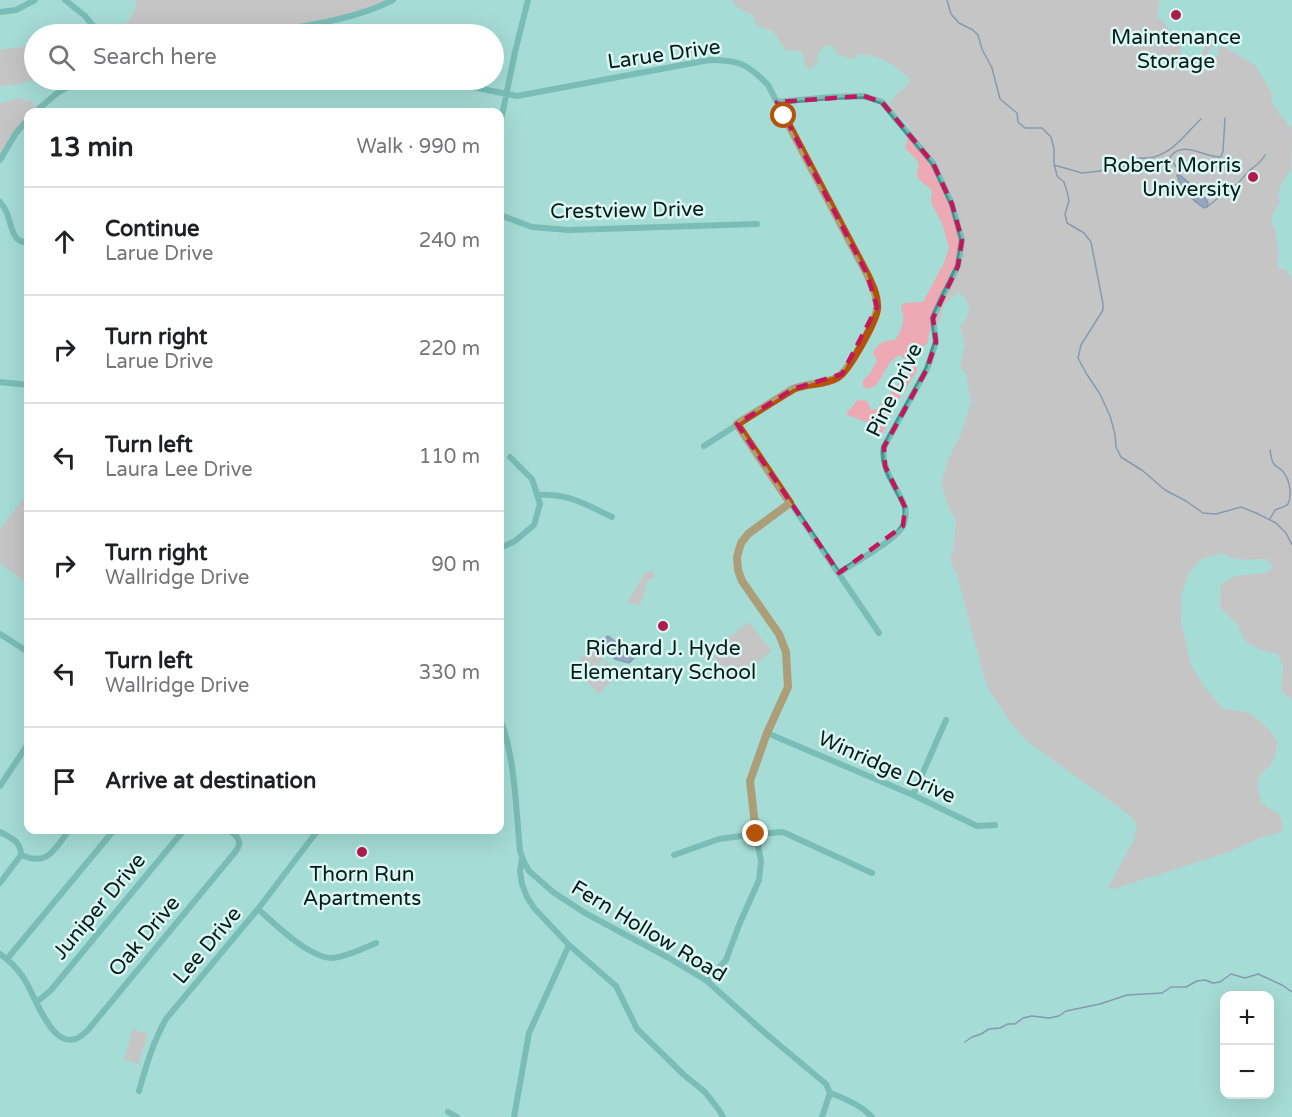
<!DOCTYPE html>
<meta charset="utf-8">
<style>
body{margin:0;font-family:"Varela Round",sans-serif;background:#f2f2f2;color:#202124}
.controls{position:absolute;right:18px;bottom:18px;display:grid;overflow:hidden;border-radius:12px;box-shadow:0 6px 24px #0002}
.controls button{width:54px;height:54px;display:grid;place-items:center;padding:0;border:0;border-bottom:2px solid #e0e0e0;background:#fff;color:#202124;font:30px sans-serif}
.stop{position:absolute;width:18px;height:18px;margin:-14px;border:4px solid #b45309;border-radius:50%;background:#fff}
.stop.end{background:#b45309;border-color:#fff;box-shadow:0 2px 6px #0008}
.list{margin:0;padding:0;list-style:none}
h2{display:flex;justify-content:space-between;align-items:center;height:78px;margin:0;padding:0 24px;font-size:26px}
h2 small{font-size:20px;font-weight:400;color:#757577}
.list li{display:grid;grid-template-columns:39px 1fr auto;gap:18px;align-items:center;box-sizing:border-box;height:108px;padding:0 24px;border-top:2px solid #e0e0e0}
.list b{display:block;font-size:22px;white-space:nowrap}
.list p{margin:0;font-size:20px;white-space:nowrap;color:#757577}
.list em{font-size:20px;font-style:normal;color:#757577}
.icon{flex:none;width:33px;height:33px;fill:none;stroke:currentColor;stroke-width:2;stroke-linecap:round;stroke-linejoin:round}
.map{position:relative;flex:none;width:1292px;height:1117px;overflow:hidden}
.search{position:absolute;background:#fff;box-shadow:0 6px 24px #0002;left:24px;top:24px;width:480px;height:66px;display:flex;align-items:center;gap:15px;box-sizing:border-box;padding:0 21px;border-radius:33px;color:#757577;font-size:22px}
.panel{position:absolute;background:#fff;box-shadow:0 6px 24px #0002;left:24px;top:108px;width:480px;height:726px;border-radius:12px}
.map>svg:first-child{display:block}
</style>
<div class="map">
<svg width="1292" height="1117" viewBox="0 0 1292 1117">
<rect width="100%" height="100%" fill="#a5dcd6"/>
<!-- green -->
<path fill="#eda9b4" d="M136,0H393L367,11L260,34H118C126,25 136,13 136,0Z
M732,0H1160L1158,9L1157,19L1159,18C1170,25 1166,36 1183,36L1184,42L1180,52L1181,56C1188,60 1197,59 1203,55L1202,53C1207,44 1203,39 1196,33H1198L1215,43L1208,52L1210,56L1220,55L1218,48L1223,46L1255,65L1272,93L1273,97L1271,99L1278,112L1292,129L1291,169L1285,177L1278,193L1280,202L1272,216V224L1276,232L1279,256L1277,263L1279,269H1285L1292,280V700L1281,691L1283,667L1278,654L1261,650L1245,641L1238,625L1220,607L1221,585L1234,576L1266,573L1273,567L1266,559L1239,560L1220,553L1200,560L1188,575L1181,597V621L1191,665L1206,689L1224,709L1248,712L1268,728L1277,741L1276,754L1270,766L1260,775L1257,785L1261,803L1279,815L1283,824L1281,832L1262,837L1229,852L1113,889L1108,888L1134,839L1137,824L1128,814L1028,742L1010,722L988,688L980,662L957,575L950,560L954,546L956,521L948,505L941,484L948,459L962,432L971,402L966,374L960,366L965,346L960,327C972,313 972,304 959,292L944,305L940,322L929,332L928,342L923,347L911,348C908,354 909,358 911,364L916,366L917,370C909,384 899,398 892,412C887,421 886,432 878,437L874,434C872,419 856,420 846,414C849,409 853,407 856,401L863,400L867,401L871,410L877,409L906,374C911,364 908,362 900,355C882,364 884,385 868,389L863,387V380L869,375L877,361L873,353C878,343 884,340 895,340C899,335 905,323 903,316C903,312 901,309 901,306L905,303L923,302L944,263L949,248L942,223L931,203L932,191C925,182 912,181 919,166L917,160L905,148L910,128C902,117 896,116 890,103L896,95L909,83L910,79C895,65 878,54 858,54L855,58L849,59L835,53L834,46H825L819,51L817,63L811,69L806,67L802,52L793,50L786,51L773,31L757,26L753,15C744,12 736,8 732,0Z
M34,45V79L21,84L0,86V50Z
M17,98L29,101L40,107L35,112H28V119L0,160V104Z
M28,493V585L0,563V529Z
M652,570L655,577L648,580L640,605L627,603L644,574Z
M749,622L772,651L733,681L710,652Z
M592,647L604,659L584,680L572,668Z
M607,662L619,673L599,694L587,682Z
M133,1029L148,1034L139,1064L124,1060Z"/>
<!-- water -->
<path fill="#875fa9" stroke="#604b7e" stroke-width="1.5" d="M1177,175H1180C1185,180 1206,196 1208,203C1208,204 1207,206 1207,207L1204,208C1192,200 1181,190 1177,175Z
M608,636L635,657L629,663L615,659L603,641Z"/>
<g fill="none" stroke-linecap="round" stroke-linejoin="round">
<!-- stream -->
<path stroke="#604b7e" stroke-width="1.5" d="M947,0L951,14L959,23L973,30L978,35L982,49L992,68L1000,99L1017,113L1018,122L1025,128H1042L1051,137L1054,149V163L1057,176L1064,182L1068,195L1069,201L1065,214L1067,223L1084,233L1091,242L1103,304V310L1081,345L1078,358L1086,373L1100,394L1110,416L1115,434L1116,447L1121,457L1143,471L1165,490L1186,501L1203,513L1216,514L1241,507L1256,513L1276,523L1286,533L1292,545
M1054,165L1082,173L1100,171L1110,167C1124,170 1125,164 1136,159C1141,157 1149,159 1154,157C1175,151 1186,133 1201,119
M1179,174C1179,167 1172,164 1170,157C1183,139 1205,158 1221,157L1223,151L1225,118
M1207,207L1218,198L1227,184L1236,185C1241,181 1243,177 1247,173C1253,167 1261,163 1265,155
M1270,450C1271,454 1271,461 1274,464C1276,467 1282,469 1284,473C1290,481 1292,496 1288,504C1285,507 1280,508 1275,510L1270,519
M965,1042L972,1037L981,1034L989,1029L1000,1028L1008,1024H1015L1023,1018L1032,1016L1049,1018L1059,1016L1066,1011L1100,1004L1127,995L1162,993L1171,987H1186L1197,981L1205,980L1213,983L1220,982L1231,974L1245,978L1258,974L1282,985L1292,992"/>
<!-- minor -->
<path stroke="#469791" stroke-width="6" d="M65,0L85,16L100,34
M0,12L16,10L35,0
M260,34C303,26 354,20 393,0
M421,80L443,81L517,96L709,60C738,60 747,63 768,85L867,274C872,285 878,296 877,309C876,321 848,372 838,377C825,385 807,383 793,389L704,446
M337,82L415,80
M777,102L831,97L864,96L882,102L933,163L952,204L962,240L958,266L942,298L933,318L936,342L927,369L884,447C880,469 898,488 905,507C906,514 906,520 903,526C896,540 854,563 839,573
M35,112L56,94L80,80
M500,125L515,52L528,0
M0,160L16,133L28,119
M0,202C2,205 5,208 6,211C12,223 11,244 28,242
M500,215L532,227L569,230L757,224
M0,382L28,385
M737,424L879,633
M537,495C568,493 585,504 612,517
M500,548L515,541L534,525L540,504L532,479L510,457
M0,634L28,652
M500,719C515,756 516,810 520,851L524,862L529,871L553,892L585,913L669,958L707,981L765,1033L826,1084L830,1093C844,1098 862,1106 872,1117
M767,733L913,795L977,826L995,825
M0,786L28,744
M913,795L946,720
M0,832C11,838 21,841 21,855L0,883
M21,855C48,867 55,849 69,830
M674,855L719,839L756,834L783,832L872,873
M522,859L520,871L522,884L527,897L534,908L569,945L616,986L637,1029L684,1075L705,1092L719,1110L723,1117
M258,909C275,924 308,957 331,958C343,958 365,948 376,943
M0,954C9,960 17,968 23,977C37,997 55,1065 88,1030L236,851C243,841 237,836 229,830
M7,959L114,830
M707,981L726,960L739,925L759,880L761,861L756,834L750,781L767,733L788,687L786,652L779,634L754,599L739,576L737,565L738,550L744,538L753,529L790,503
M37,1002L51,990L184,830
M139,1091C146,1066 153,1042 166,1019L258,909L318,830
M448,1112L457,1117
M514,1117L529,1033L569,945
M822,1117L830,1093"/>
</g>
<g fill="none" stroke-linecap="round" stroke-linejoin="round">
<!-- route -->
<path stroke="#b45309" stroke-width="8" d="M756,834L750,781L767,733L788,687L786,652L779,634L742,581L738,570L737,557L741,543L748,534L790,503L737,424L793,389C807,383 825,385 838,377C848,372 876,321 877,309C878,296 872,285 867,274L784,116"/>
</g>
<!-- marked area -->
<path d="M0 0H1292V1117H0ZM864,96L882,102L933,163L952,204L962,240L958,266L933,318L936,342L927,369L884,447L885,466L905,507L903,526L839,573L737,424L793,389L842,374L877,307L867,274L777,102Z" fill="#a5dcd6" fill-opacity=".55" fill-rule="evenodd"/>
<path fill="none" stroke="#c2185b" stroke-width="4.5" stroke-dasharray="12 8" stroke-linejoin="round" d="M864,96L882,102L933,163L952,204L962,240L958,266L933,318L936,342L927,369L884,447L885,466L905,507L903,526L839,573L737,424L793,389L842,374L877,307L867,274L777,102Z"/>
<!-- markers -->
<g fill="#ae1c4d" stroke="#dcf7f3" stroke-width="2">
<circle cx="1176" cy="15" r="6"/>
<circle cx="1253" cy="177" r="6"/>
<circle cx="663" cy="626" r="6"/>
<circle cx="362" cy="852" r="6"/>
</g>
<g text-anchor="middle" stroke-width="5" stroke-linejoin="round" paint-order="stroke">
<!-- poi labels -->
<g font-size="21" fill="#061c1a" stroke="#dcf7f3">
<text x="1176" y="44">Maintenance<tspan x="1176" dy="24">Storage</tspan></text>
<text x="1241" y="172" text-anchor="end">Robert Morris<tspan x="1241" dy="24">University</tspan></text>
<text x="663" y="655">Richard J. Hyde<tspan x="663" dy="24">Elementary School</tspan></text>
<text x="362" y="881">Thorn Run<tspan x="362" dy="24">Apartments</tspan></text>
</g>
<!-- street labels -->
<g font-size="21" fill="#061c1a" stroke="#dcf7f3">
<text transform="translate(664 54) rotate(-8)" y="7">Larue Drive</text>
<text transform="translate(627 210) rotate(-1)" y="7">Crestview Drive</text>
<text transform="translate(894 390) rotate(-64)" y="7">Pine Drive</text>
<text transform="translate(887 767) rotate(24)" y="7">Winridge Drive</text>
<text transform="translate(99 906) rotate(-50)" y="7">Juniper Drive</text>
<text transform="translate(649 931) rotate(31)" y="7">Fern Hollow Road</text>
<text transform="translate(144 936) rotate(-50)" y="7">Oak Drive</text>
<text transform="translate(207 945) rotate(-50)" y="7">Lee Drive</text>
</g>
</g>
</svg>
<div class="controls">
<button>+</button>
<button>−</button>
</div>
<div class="stop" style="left:784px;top:116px"></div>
<div class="stop end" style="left:756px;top:834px"></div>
<div class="search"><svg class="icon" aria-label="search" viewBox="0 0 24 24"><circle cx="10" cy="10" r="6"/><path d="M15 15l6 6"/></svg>Search here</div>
<section class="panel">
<h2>13 min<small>Walk · 990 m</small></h2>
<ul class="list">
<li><svg class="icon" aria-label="ahead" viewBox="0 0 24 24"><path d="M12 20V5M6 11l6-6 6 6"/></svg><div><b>Continue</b><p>Larue Drive</p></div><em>240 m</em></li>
<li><svg class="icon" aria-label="right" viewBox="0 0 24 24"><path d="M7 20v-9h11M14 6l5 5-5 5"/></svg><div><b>Turn right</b><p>Larue Drive</p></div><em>220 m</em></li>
<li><svg class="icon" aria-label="left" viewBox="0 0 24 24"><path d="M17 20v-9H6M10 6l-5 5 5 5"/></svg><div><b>Turn left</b><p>Laura Lee Drive</p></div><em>110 m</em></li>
<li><svg class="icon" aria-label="right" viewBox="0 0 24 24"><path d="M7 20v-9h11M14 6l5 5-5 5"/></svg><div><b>Turn right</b><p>Wallridge Drive</p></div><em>90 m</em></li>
<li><svg class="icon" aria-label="left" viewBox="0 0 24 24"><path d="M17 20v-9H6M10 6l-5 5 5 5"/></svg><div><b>Turn left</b><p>Wallridge Drive</p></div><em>330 m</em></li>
<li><svg class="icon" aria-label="arrive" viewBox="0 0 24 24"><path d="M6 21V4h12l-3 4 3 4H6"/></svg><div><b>Arrive at destination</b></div></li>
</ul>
</section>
</div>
